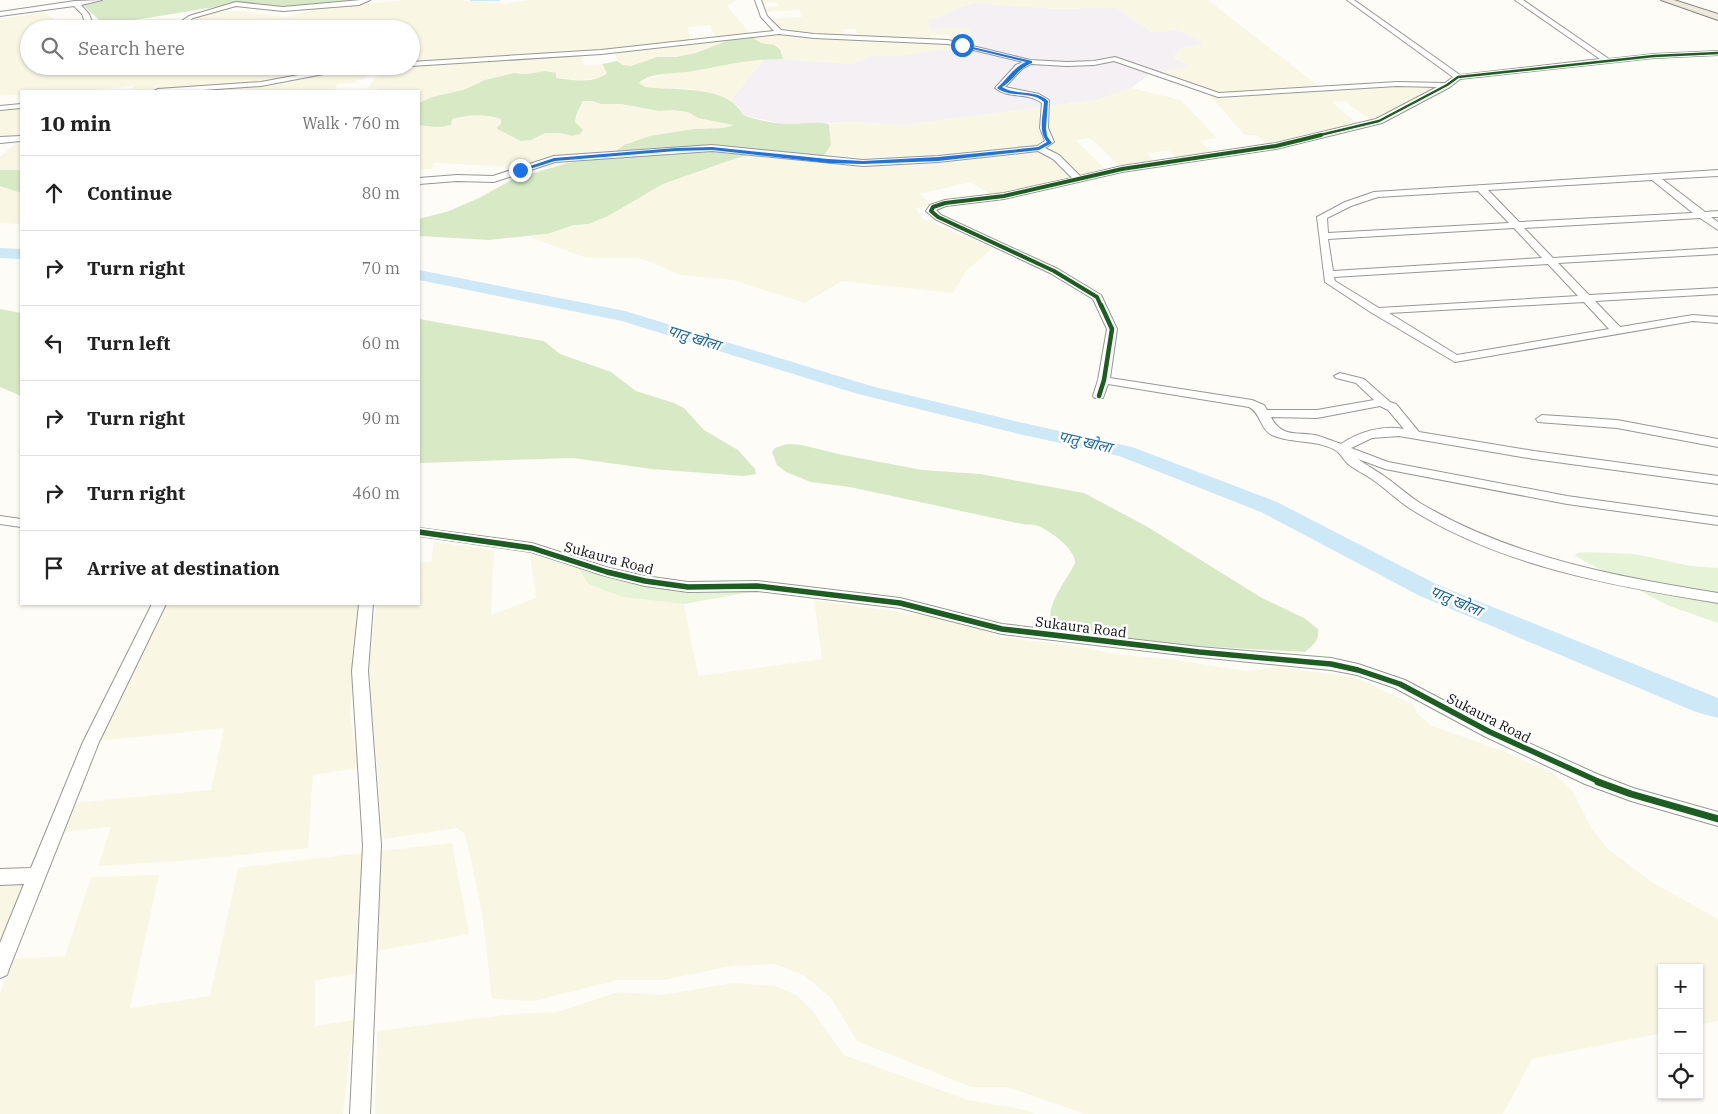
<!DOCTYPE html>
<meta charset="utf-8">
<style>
body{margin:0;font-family:"IBM Plex Serif","Noto Sans Devanagari",serif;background:#f6f6f6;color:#222}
.controls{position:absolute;right:15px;bottom:15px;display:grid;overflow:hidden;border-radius:0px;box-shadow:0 1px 4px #0004}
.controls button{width:45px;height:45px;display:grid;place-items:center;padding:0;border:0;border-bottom:1px solid #e0e0e0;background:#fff;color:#222;font:25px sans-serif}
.stop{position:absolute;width:15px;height:15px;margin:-11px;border:4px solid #1a73e8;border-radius:50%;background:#fff}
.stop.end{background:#1a73e8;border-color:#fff;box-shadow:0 1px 5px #0008}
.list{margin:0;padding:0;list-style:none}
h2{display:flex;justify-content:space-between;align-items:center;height:65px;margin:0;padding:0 20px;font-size:21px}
h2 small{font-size:16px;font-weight:400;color:#767676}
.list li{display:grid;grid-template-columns:32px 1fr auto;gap:15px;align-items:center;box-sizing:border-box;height:75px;padding:0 20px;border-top:1px solid #e0e0e0}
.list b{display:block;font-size:19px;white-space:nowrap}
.list em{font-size:16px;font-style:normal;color:#767676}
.icon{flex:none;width:28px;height:28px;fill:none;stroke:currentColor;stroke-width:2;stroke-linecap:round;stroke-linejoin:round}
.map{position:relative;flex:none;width:1718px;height:1114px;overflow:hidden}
.search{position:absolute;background:#fff;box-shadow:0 1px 4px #0004;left:20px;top:20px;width:400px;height:55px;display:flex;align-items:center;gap:12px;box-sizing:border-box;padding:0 18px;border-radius:28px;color:#767676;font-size:19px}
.panel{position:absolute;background:#fff;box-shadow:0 1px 4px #0004;left:20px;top:90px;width:400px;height:515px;border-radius:0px}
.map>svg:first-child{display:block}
</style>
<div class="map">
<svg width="1718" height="1114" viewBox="0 0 1718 1114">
<rect width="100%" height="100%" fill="#fdfcf7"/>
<!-- industrial -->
<path fill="#f5f0f3" d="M973,3L1058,9L1115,7L1152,32L1177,30L1205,43L1181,48L1173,58L1191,66L1150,74L1131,88L1097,100L904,125L851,122L788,125L743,115L739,107L730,101L765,58L852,64L870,56H901L936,50L971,48L979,45L968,28L930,29L926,20L941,17L958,8Z"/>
<!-- farmland -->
<path fill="#f9f7e4" d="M401,0H458L505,4L528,0H738L727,6L750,33L716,39L710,25L688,27L690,42L600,51L411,63V29H178L194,18L208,12L238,11L288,17L318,8L342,7Z
M762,0H1208L1320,87L1218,93L1161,72L1190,66L1173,57L1181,48L1204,43L1177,30L1152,32L1115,7L1058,9L973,3L958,8L941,17L926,20L930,29L968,28L979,45L977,46L951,41L949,35H931V40L857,37L856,29H844L843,37L781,31L770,19L802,17L799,10L767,12L765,7L779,6L776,2L762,3Z
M44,12L61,25L46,29H29V66H347L261,83L171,89L132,90L133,86L87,91H21V94L0,96V19Z
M770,33L946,43L971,48L936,50L901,56H870L852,64L783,59L780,48L774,45L761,43L752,37Z
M729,40L696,54L645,61L631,66L623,65L617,61L615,52Z
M581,55L584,65L602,64L607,73L601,78L581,80L556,78L550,71L527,74L519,72L485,80L463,90L432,97L419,103V91H377V88L367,89L379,74L391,73L396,66Z
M765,58L730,101L691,89L653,88L645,87L639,83L668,72H687Z
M376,66L364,79L357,80L355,83L338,84L334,91H218L296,80L353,68Z
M1398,85L1441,86L1372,121L1345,101L1332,102L1358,124L1267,144L1256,135H1245L1209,95L1230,96Z
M1131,88L1181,100L1217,138L1199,141L1215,154L1177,159L1169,151L1147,153L1155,162L1121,167L1090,138L1076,140L1106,170L994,196L970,182L920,194L931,205L916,209L923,219L993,248L967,270L953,293L842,281L805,303L733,280L681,275L651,262L637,258H600L584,257L530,237L547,234L574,225L589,224L608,216L663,184L734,159L760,152L831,145L829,124L851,122L904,125L1097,100Z
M588,100L601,104H621L659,111L673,110L688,112L699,118L734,124L723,128L694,129L634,141L609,157L568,163L546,168L435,163L431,169H419V125L432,127L446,126L451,125L452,119L478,114L501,119L504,133L531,140L545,133H560L572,136L583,130L575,123L581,104Z
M21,107V137L0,138V110Z
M21,139V170H0V157Z
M0,186L21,193V224L0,223Z
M434,542L494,550L491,615L536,598L530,554L579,569L588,584L622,597L684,604L698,676L822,659L814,600L942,618L976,627L999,637L1062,644L1117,654L1175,660L1246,671L1277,667L1354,677L1413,704L1417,713L1430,725L1500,750L1553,773L1572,790L1592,829L1607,848L1650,881L1718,919V1021L1699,1025V968H1662V1033L1532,1059L1503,1114H1085L1007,1087H971L857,1041L831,998L805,976L775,964L731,966L663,980H617L533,1001L492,999L482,912L465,834L457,828L383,839L369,670L376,604H419V563L431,562Z
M163,604H359L350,713L358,768L313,775L308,848L192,860L98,866L111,827L61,832L72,803L211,790L224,728L98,741Z
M452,843L469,934L377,951L380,851Z
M362,853L356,974L315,980V1026L354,1020L343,1114H0V994L12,959L65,956L91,877L159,875L130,1008L210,996L238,868Z
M0,885H23L0,945Z
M733,983L775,986L796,995L812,1010L844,1055L968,1100L1025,1110L1035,1114H375L377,1031L512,1014L557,1012L618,992L662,995Z"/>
<!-- green -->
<path fill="#e7f3d7" d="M1585,552L1635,554L1690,566L1718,568V623L1667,605L1575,556L1577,553Z
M579,569L643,586L685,591L751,592L684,604L622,597L588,584Z"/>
<!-- forest -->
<path fill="#d8eac5" d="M84,0H351L290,8L240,3L134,20L116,29H100L97,26L99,20L84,6Z
M752,37L761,43L774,45L780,49L783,59C751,58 719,67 687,72C672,74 651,72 639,83L645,87C673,91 728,84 743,115C757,120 775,124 789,124C803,124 816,121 829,124L831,145L822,158L760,152L734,159L663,184L608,216L589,224L574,225L547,234L489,240L419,236V219L449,211L479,198L513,179L568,163L608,157L624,145L650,136L694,129L723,128L734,125L698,118L688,112L673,110L659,111L621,104H601L592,101H583L577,113L575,122L583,130L580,134L572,136L560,133H545L531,140L521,141L497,129V127L501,124V119C483,113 469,115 452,119L451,125C440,128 430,127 419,125V103L432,97L463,90L485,80L514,73L527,74L545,71L556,73V78C571,80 596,84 607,73L602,64L617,61L623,65L631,66L657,57H676L696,53L729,40Z
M0,170H21V193L0,186Z
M0,309L21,313V396L0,387Z
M419,319L544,341L560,354L611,372L636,391L674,403L684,408L704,430L738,450L755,469L756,474L744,476L652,469L573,458L419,463Z
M787,444L802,445L843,455L922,470L980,474L1084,493L1146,526L1262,598L1304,618L1318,629C1320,640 1313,645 1305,652L1196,646L1079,633L1052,625C1044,606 1067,580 1075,563C1076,549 1047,528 1035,525C1031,524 1026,525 1022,524L850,487L811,482L786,472L777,465L772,452L775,448Z"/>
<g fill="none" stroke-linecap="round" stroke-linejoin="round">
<!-- stream -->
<path stroke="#cde8f7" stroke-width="2" d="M471,0H499"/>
<!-- river -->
<path fill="#cde8f7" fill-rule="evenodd" d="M0,248L21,249V259L0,258Z
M419,270L625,311L871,386L1019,422L1132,447L1277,502L1436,584L1718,698V718L1696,712L1420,596L1261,512L1119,456L1019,434L858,394L622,321L419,280Z"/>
<!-- minor casing -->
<g stroke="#979795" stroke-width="2">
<path id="minor" d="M102,0L81,5L89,14L95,29H87L82,14L74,6L0,16V12L75,1Z
M361,0H370L359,5L283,11L236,6L193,18L178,29H170L189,16L236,2L283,7Z
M755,0H761L767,16L781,30L814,34L948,40L1030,60L1067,62L1094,61L1115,57L1219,93L1397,82L1445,83L1453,77L1347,0H1354L1460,75L1600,59L1515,0H1523L1609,59L1654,54L1718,51V55L1654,58L1460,79L1450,87L1382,123L1276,149L1122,172L1004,199L946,206L936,210L941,215L1058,269L1101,295L1117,329L1110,378L1252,400L1264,405L1267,410H1317L1374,400L1356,383L1336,378L1334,376L1340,373L1364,379L1390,402L1396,404L1419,432L1534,451L1718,476V484L1534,459L1399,436L1372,438L1351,448L1388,462L1567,496L1718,517V525L1567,504L1385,469L1358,459C1366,465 1375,470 1384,476C1396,484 1407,495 1420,503C1511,557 1616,577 1718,593V603C1613,586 1500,566 1409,508C1396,499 1385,488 1373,480C1365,474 1355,470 1347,463C1344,460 1341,455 1338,452C1321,439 1291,444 1272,435C1260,429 1261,413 1249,407L1108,384L1103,398H1095L1093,396L1098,380L1107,329L1093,299L1050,273L935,219L926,211L930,205L945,200L1004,193L1072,178L1053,159L1038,151L938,162L863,166L712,151L555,162L494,182L457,181L419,184V178L457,175L493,176L554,156L712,145L863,160L938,156L1037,146L1045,141L1040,128L1042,103C1028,92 1008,99 995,88L1016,65L1023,62L948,44L814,38L779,34L601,54L411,66V62L601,50L774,31L761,17ZM1114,61L1218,97L1397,86L1437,87L1376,119L1276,143L1122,166L1080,176L1059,155L1045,148L1054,142L1048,128L1049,100L1039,94L1005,87L1022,69L1031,64L1067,66L1094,65ZM1380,406L1388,410L1404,429C1382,425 1359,432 1341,444C1332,441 1323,437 1315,435C1295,432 1281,437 1271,417L1317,418Z
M347,66H365L261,86L189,91H154L158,89L261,82Z
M21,104V108L0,110V106Z
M21,136V141L0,143V137Z
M1718,170V176L1662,179L1705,212L1718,211V217H1711L1718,222V230L1700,218L1524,228L1553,258L1718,248V254L1558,263L1589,295L1718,288V294L1595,301L1620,327L1693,315L1718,317V323L1693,321L1455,362L1372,313L1325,282L1317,217L1345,202L1374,192ZM1652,180L1693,213L1519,222L1488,190ZM1478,191L1509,223L1328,233L1327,218L1351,206L1378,197ZM1514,228L1542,258L1333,271L1328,239ZM1548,264L1578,296L1379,308L1335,281L1334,277ZM1584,302L1609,329L1457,355L1389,313Z
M1542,415L1617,420L1718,439V447L1617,428L1538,422L1536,419Z
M0,516L21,519V527L0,524Z
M419,528L532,543L609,568L645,576L688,582L757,581L900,598L1002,624L1199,647L1331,658L1358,664L1405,680L1496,728L1597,774L1633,788L1718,812V826L1631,801L1585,784L1484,736L1395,688L1357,675L1331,670L1199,657L1002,634L900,608L757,591L688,592L645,586L602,575L531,552L419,536Z
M152,604H166L99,742L9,969L7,975L0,978V943L24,884L0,885V869L31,868L83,742Z
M359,604H373L368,671L381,845L370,1114H350L363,845L352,671Z"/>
</g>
<!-- major casing -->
<g stroke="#858482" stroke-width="2">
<path id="major" d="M1661,0H1674L1718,14V20Z"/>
</g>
<!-- minor -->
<use href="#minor" fill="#fffffe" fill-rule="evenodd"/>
<!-- major -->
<use href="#major" fill="#ede9dc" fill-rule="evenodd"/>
<!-- cycleway-far4 casing -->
<g stroke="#fff" stroke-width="4.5">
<path id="cycleway-far4" d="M1316,136L1379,121L1447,85L1458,77L1654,56L1718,53"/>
</g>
<!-- cycleway-far3 casing -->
<g stroke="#fff" stroke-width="5.5">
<path id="cycleway-far3" d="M1101,306L1097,297L1054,271L938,217L931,211L933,207L945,203L1004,196L1122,169L1276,146L1321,135"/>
</g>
<!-- cycleway-far2 casing -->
<g stroke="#fff" stroke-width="7">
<path id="cycleway-far2" d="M1099,396L1104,380L1112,329L1101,305"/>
</g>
<!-- cycleway-far1 casing -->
<g stroke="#fff" stroke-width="9">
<path id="cycleway-far1" d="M419,532L532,548L607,572L645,581L688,587L757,586L900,603L1002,629L1199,652L1331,664L1358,670L1400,684L1490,732L1602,783"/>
</g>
<!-- cycleway casing -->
<g stroke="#fff" stroke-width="10">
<path id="cycleway" d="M1598,782L1631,794L1718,819"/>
</g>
<!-- cycleway-far4 -->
<use href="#cycleway-far4" stroke="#1b5e20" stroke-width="2.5"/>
<!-- cycleway-far3 -->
<use href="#cycleway-far3" stroke="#1b5e20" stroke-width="4"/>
<!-- cycleway-far2 -->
<use href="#cycleway-far2" stroke="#1b5e20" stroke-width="4.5"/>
<!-- cycleway-far1 -->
<use href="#cycleway-far1" stroke="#1b5e20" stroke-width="5.5"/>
<!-- cycleway -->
<use href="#cycleway" stroke="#1b5e20" stroke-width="7"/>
</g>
<!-- route -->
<path fill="#1a73e8" d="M960,44L1032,61V63C1016,70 1016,78 1002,87C1016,96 1036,89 1048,101L1046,128L1047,136L1052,143L1039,150L938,161L863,164L828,163L712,150L676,151L555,161L520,172L518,170L554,158L676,148L712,147L828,159L863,161L938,157L1010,150L1038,147L1047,142C1038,131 1043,116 1044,102C1032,91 1010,98 997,88C1007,79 1014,67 1026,62L960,46Z"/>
<g text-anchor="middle" stroke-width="5" stroke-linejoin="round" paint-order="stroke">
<!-- street labels -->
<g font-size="14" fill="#111" stroke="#fff">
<text transform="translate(609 558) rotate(15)" y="5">Sukaura Road</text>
<text transform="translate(1081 627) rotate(7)" y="5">Sukaura Road</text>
<text transform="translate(1489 718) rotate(27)" y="5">Sukaura Road</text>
</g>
<!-- water labels -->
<g font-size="15" font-style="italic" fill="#1768a6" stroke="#fff">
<text transform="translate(694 338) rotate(17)" y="5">पातु खोला</text>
<text transform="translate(1085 442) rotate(13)" y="5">पातु खोला</text>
<text transform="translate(1456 601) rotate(23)" y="5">पातु खोला</text>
</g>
</g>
</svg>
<div class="controls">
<button>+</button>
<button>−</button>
<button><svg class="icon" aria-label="locate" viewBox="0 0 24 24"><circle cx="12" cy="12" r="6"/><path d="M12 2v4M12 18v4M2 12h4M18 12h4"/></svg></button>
</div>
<div class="stop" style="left:962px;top:45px"></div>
<div class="stop end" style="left:520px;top:170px"></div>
<div class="search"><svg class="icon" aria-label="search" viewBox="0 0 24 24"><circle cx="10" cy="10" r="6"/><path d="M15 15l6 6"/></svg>Search here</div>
<section class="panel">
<h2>10 min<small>Walk · 760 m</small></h2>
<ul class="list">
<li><svg class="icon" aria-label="ahead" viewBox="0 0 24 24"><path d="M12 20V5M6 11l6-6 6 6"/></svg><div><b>Continue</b></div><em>80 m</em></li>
<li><svg class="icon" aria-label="right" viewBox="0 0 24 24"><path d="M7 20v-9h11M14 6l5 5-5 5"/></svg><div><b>Turn right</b></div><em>70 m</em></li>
<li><svg class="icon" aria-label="left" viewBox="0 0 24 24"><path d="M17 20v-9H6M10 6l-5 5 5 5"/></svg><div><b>Turn left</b></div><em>60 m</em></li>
<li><svg class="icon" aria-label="right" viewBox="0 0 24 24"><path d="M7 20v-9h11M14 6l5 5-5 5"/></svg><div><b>Turn right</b></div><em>90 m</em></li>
<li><svg class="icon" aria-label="right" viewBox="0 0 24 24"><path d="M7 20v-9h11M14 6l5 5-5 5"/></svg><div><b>Turn right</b></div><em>460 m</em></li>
<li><svg class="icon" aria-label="arrive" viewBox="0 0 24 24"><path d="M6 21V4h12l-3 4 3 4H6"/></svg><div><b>Arrive at destination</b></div></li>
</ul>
</section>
</div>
